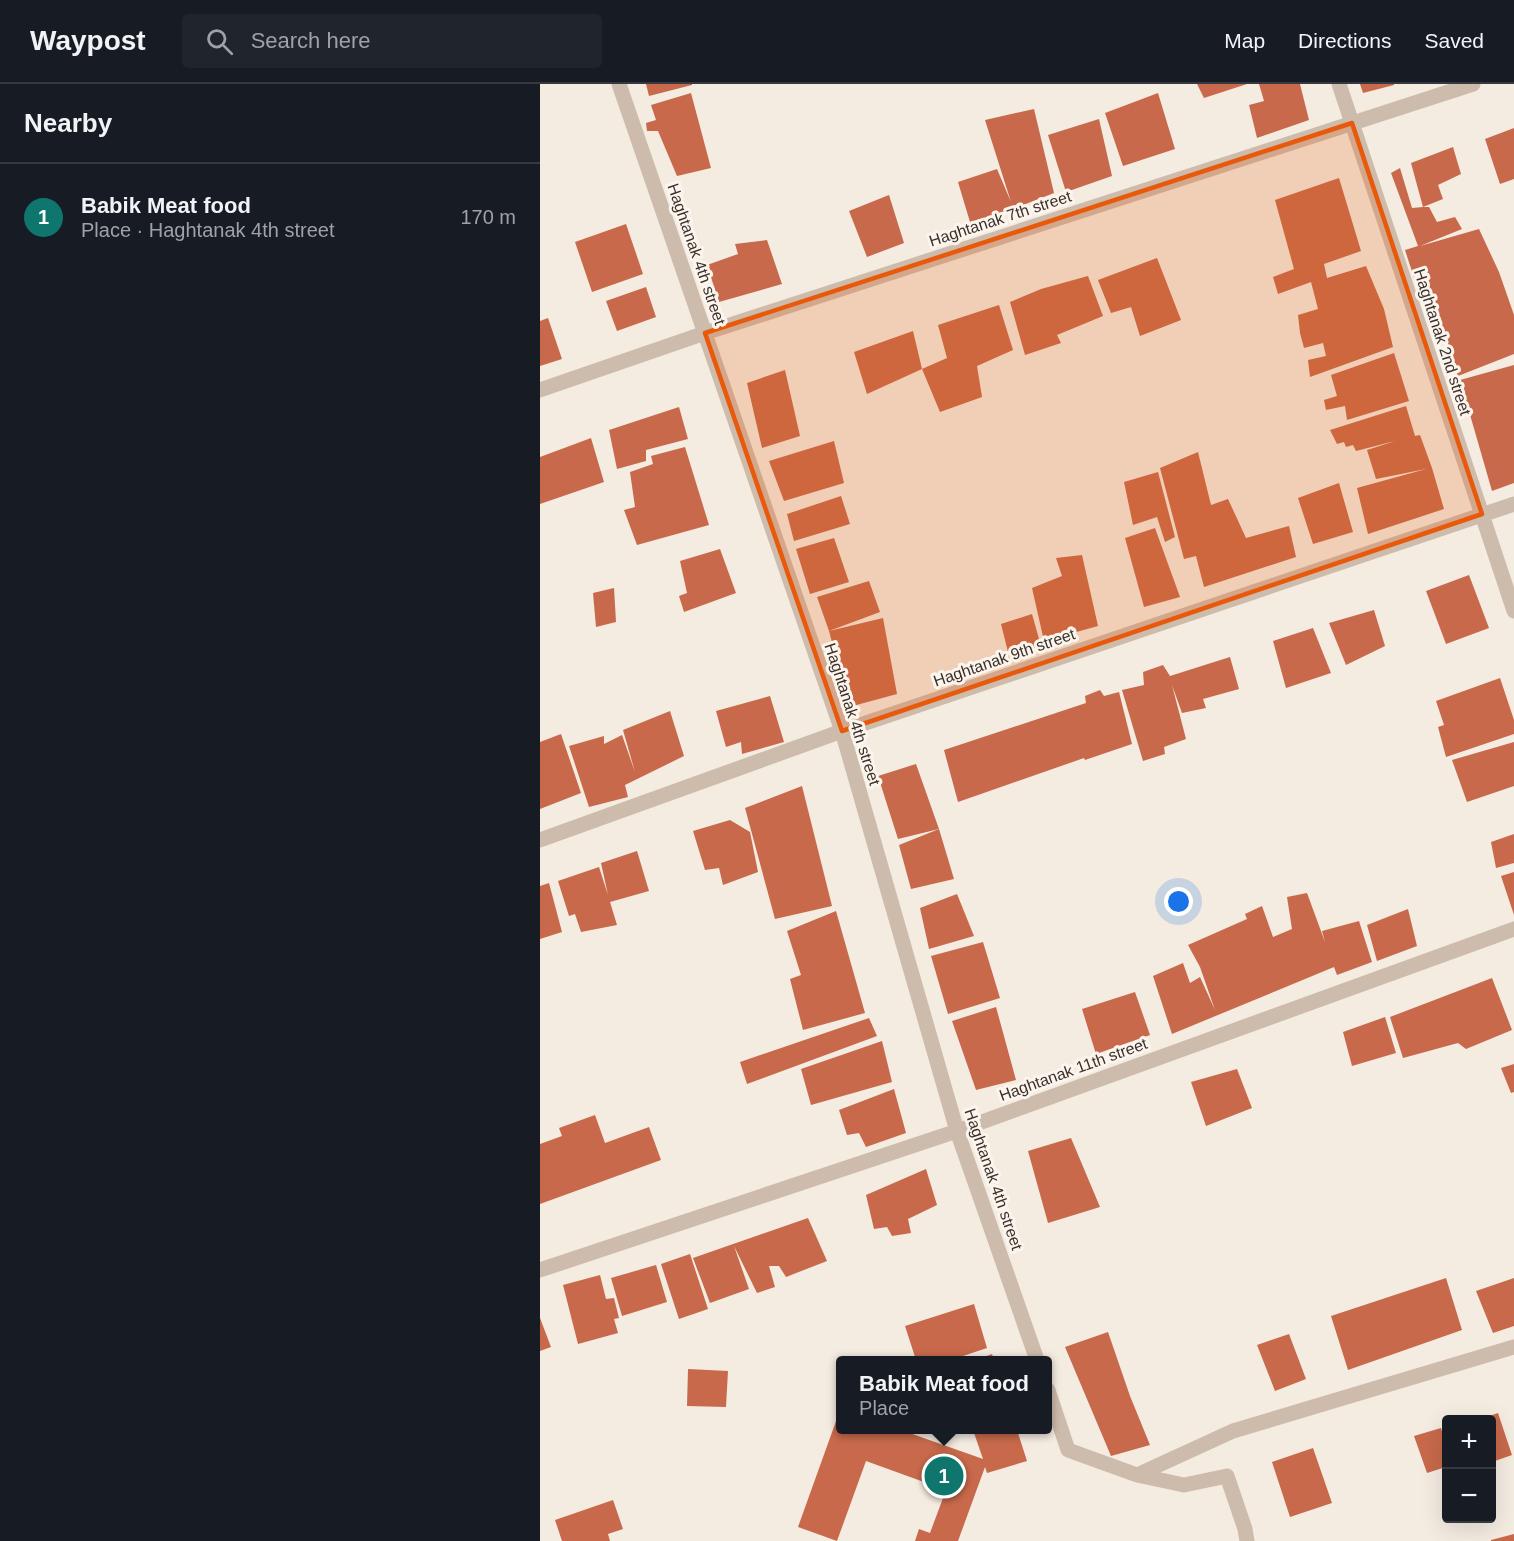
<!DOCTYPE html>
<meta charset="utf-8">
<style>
body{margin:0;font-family:Arial,sans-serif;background:#20242c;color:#f1f3f6}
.controls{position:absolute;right:18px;bottom:18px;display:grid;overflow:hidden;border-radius:6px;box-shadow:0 6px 24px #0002}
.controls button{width:54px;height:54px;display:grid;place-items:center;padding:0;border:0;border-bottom:2px solid #363941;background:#171b24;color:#f1f3f6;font:30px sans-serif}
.you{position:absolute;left:639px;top:818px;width:21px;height:21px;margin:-15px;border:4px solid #fff;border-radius:50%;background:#1a73e8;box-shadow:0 0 0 9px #1a73e833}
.badge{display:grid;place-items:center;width:39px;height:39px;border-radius:50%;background:#0f766e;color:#fff;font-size:20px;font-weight:700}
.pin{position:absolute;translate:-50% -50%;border:3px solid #fff;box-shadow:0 2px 6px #0006}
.popup{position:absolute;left:296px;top:1272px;width:216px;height:78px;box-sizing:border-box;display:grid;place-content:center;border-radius:6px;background:#171b24;filter:drop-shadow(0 2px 4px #0005);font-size:20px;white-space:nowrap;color:#9ea1a6}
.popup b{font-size:22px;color:#f1f3f6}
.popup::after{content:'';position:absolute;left:50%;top:100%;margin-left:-12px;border:12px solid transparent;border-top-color:#171b24}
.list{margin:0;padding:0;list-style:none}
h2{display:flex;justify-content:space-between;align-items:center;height:78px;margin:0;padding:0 24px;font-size:26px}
h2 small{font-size:20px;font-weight:400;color:#9ea1a6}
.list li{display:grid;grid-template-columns:39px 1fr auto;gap:18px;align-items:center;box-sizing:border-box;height:108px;padding:0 24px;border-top:2px solid #363941}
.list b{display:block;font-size:22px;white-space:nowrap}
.list p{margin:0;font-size:20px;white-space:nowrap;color:#9ea1a6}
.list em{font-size:20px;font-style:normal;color:#9ea1a6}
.icon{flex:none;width:33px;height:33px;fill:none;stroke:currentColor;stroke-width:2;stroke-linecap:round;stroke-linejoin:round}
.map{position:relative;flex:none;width:974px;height:1457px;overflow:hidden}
header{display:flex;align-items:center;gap:36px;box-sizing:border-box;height:84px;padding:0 30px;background:#171b24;border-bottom:2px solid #363941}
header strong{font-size:28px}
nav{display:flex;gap:33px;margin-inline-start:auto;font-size:21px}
.search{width:420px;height:54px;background:#20242c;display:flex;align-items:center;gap:15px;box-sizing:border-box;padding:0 21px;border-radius:6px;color:#9ea1a6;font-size:22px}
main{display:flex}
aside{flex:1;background:#171b24}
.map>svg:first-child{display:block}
</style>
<header>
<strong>Waypost</strong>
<div class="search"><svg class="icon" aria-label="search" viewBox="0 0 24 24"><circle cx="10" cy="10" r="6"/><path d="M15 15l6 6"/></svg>Search here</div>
<nav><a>Map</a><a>Directions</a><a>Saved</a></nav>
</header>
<main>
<aside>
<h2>Nearby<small></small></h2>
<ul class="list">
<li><span class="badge">1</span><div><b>Babik Meat food</b><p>Place · Haghtanak 4th street</p></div><em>170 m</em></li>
</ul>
</aside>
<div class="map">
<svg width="974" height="1457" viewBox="0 0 974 1457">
<rect width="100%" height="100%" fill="#f4ebe1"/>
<!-- building -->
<path fill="#c8694b" d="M106,0H152V1L109,12Z
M657,0H707L664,14Z
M719,0H760L769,36L717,54L709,21L724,17Z
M820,0H854V1L823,9Z
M151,9L171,84L137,92L118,47H107L106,39L116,36L111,21Z
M618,9L635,65L583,82L565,29Z
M494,25L514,109L473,125L430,138L418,98L457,85L471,118L445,36Z
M559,35L572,92L526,108L508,51Z
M974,44V95L960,100L945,55Z
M913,63L921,90L898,101L903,115L883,123H889L897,138L915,133L922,145L880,162L939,145L959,188L974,231V270L918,292L892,209L888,202L878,206L865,166L878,162L851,89L860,84L872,124L883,123L871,79Z
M799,94L821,167L784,180L787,194L826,182L844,225L853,263L770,293L768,276L786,272L783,259L764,264L760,249L758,231L778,225L771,198L738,210L733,193L754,185L735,116Z
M349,111L364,159L327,173L309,127Z
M86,140L103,190L52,208L35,158Z
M227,156L242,200L179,218L167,181L198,170L195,160Z
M617,174L641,236L600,252L591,223L571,229L558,196Z
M548,192L563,232L517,251L521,259L485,271L470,218L501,205Z
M106,203L116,233L77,247L66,217Z
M459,221L473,266L437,282L442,313L400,328L382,285L327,310L314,268L373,247L382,285L407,274L398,241Z
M8,234L22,275L0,282V237Z
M854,269L869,317L807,336L805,322L786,326L784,316L797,312L791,291Z
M974,281V399L952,407L920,296Z
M245,286L260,352L222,364L207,299Z
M866,322L875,352L880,351L892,384L904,425L828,450L817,404L886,385L836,395L827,366L855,357L816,367L813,361L806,363L804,358L797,360L790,346Z
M139,323L148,355L106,366V377L77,385L69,346Z
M51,354L64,398L0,420V373Z
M294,357L304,399L244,417L229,377Z
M145,363L169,441L97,461L84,426L95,423L90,388L113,380L111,372Z
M658,368L671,421L688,415L706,454L749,442L756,473L664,503L656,472L644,475L620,384Z
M618,388L635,453L625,458L617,433L593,441L584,398Z
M799,399L813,448L773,460L758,414Z
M301,412L310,440L254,457L247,430Z
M615,444L640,513L604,523L585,454Z
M294,454L309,498L270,510L256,465Z
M180,465L196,509L144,528L139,512L147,509L140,477Z
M542,471L558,542L504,557L492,504L522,492L516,474Z
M929,491L949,544L906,560L886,507Z
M329,497L340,528L289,547L277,513Z
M74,504L76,538L56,543L53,509Z
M834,526L845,562L806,581L789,539Z
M492,530L501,562L469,572L461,540Z
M343,534L357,610L309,623L289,547Z
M773,544L791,589L746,604L733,557Z
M690,573L699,605L663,615L666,624L642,629L632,601L646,655L624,663L625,670L603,677L582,606L604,601L603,588L623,581L630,592Z
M960,594L974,636V650L906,673L898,643L904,641L896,617Z
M560,606L564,612L579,608L592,660L545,676L544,674L418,718L404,666L546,619L545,612Z
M230,612L244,658L202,670L201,658L186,663L176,627Z
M130,627L144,672L85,701L88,713L49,723L29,662L64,652V660L82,651L95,688L83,646Z
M21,650L41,709L0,725V658Z
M974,658V702L927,718L912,676Z
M376,680L399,745L414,795L371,805L359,761L399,745L358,755L338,692Z
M262,702L292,822L235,835L205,724Z
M190,736L210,748L218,788L183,801L179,784L165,786L153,747Z
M974,750V779L956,784L951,758Z
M97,767L109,807L70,818L77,841L41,848L35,830L29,832L18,797L59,783L68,811L61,779Z
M974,788V831L961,792Z
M9,799L22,848L0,855V802Z
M767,809L785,858L782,847L819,837L832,878L797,891L794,883L632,950L613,892L643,879L650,899L660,893L675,926L660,883L648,861L707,835L705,830L722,822L733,853L752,845L747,813Z
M417,810L434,852L389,865L380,824Z
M868,825L877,862L837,877L827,841Z
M296,827L325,929L263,946L250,895L261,891L247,847Z
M443,858L460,914L408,930L391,872Z
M952,894L972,946L926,965L918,959L863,974L850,933Z
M595,908L610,951L556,970L542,925Z
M456,923L476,996L436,1006L412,937Z
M845,933L856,969L812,982L803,948Z
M329,934L337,952L207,1000L200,978Z
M342,957L352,998L271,1021L261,985Z
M974,980V1008L971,1009L961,984Z
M697,985L712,1024L666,1042L651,998Z
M354,1005L366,1049L326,1063L319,1049L307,1051L299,1026Z
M55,1031L65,1059L109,1043L121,1076L0,1120V1060L22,1052L19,1044Z
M531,1054L560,1123L508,1139L488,1067Z
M386,1085L397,1121L368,1135L371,1149L352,1152L347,1143L334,1145L326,1111Z
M268,1134L287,1177L246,1193L239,1182H229L235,1203L217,1209L194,1162L209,1205L170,1219L153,1174Z
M150,1170L168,1225L139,1235L121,1180Z
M116,1181L127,1218L82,1232L71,1194Z
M60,1191L66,1215L74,1214L79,1234L74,1235L78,1249L38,1260L23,1201Z
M906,1194L922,1246L808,1286L791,1232Z
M974,1194V1242L953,1249L936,1207Z
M434,1220L447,1264L411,1276H376L365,1242Z
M0,1234L11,1263L0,1267Z
M568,1248L590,1312L610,1361L571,1372L525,1263Z
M749,1250L766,1295L735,1307L717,1261Z
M452,1270L454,1276H435Z
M148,1285L188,1287L186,1323L147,1322Z
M300,1326V1346H361L443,1375L433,1346H477L487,1377L447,1389L445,1383L418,1457H375L379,1445L390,1449L406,1406L326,1377L297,1457L258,1443Z
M958,1329L972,1371L952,1378V1336L940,1335Z
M901,1344L906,1361V1383L887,1389L874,1352Z
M773,1364L792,1419L750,1433L732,1378Z
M73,1416L83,1445L68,1450L70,1457H22L15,1436Z
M974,1450V1457H951V1456Z"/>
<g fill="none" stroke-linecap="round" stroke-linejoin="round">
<!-- minor -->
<path stroke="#cdbbac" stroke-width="15" d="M79,0L302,647L417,1047L497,1276
M799,0L974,527
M0,306L165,249L933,0
M0,756L302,647L974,420
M0,1186L417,1047L974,845
M508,1306L528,1366L597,1391L644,1401L687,1392L705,1445L707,1457
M597,1391L693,1347L974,1263"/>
</g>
<!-- marked area -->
<path fill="#e8590c" fill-opacity="0.2" stroke="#e8590c" stroke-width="4.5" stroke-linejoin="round" d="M812,39L942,430L302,647L165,249Z"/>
<g text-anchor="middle" stroke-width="6" stroke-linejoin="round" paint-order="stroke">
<!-- street labels -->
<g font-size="16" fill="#3b302b" stroke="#fbf5ee">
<text transform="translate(460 134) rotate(-18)" y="6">Haghtanak 7th street</text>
<text transform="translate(157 170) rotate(71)" y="6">Haghtanak 4th street</text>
<text transform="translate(903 258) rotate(72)" y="6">Haghtanak 2nd street</text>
<text transform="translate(464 573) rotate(-19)" y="6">Haghtanak 9th street</text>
<text transform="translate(313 630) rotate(72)" y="6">Haghtanak 4th street</text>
<text transform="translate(533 985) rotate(-20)" y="6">Haghtanak 11th street</text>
<text transform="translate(454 1095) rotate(71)" y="6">Haghtanak 4th street</text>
</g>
</g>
</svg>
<div class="controls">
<button>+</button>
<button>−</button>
</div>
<div class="you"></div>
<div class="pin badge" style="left:404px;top:1392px">1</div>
<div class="popup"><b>Babik Meat food</b>Place</div>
</div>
</main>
